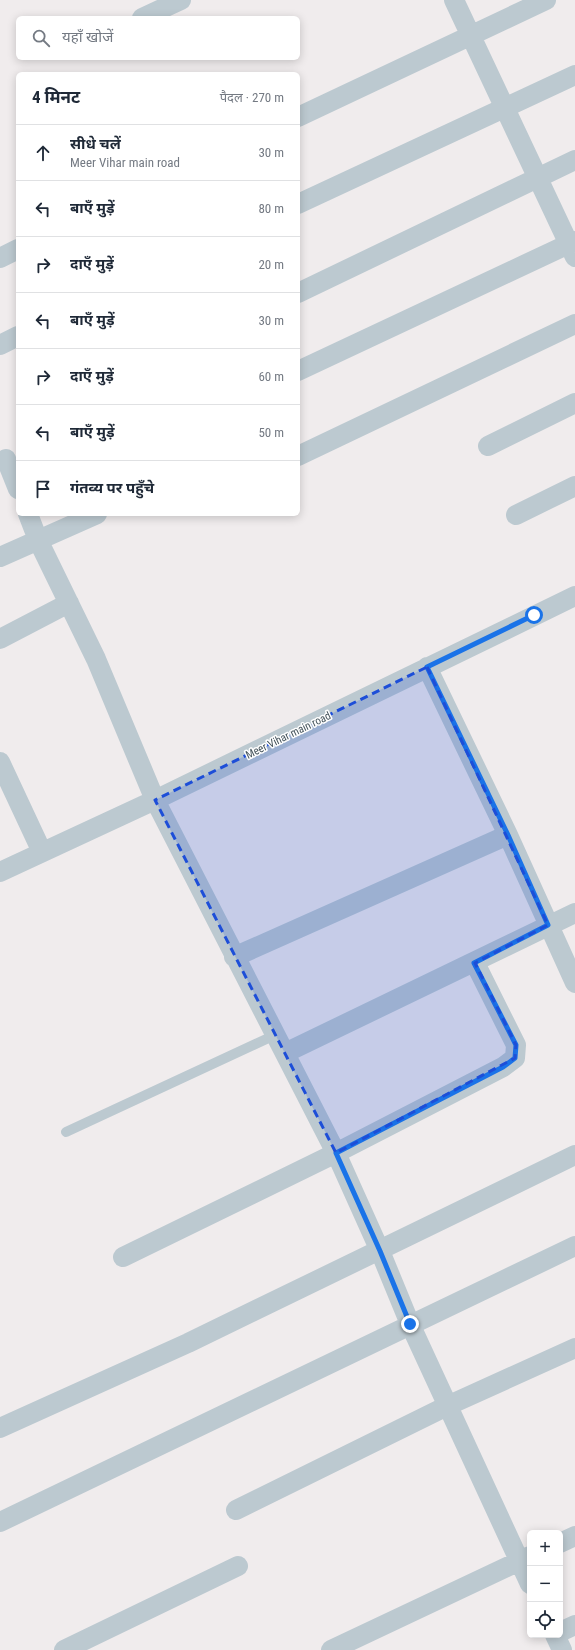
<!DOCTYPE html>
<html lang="hi">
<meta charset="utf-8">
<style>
body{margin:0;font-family:"Roboto Condensed","Noto Sans Devanagari",sans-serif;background:#f2f2f3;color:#1f2937}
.controls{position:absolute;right:12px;bottom:12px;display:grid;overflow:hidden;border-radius:6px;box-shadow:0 2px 10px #0003}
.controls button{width:36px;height:36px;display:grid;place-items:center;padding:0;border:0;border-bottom:1px solid #e0e1e3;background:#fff;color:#1f2937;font:20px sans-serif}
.stop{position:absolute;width:12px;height:12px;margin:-9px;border:3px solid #1a73e8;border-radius:50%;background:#fff}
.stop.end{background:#1a73e8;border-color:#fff;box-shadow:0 1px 4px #0008}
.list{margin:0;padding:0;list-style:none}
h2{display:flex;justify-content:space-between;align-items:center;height:52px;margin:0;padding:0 16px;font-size:17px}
h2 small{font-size:13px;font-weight:400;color:#747a83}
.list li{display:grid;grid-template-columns:26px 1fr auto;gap:12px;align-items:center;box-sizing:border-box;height:56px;padding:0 16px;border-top:1px solid #e0e1e3}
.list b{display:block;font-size:15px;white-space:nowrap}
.list p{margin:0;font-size:13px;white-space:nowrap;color:#747a83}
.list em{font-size:13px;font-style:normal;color:#747a83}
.icon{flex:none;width:22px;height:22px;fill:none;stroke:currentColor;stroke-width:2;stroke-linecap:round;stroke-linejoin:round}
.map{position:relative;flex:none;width:575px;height:1650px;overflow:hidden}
.search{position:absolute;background:#fff;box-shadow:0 2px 10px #0003;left:16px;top:16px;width:284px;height:44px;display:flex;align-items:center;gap:10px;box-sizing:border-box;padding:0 14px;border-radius:6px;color:#747a83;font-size:15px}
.panel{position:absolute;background:#fff;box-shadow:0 2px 10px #0003;left:16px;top:72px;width:284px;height:444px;border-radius:6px}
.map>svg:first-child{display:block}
</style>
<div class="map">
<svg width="575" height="1650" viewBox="0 0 575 1650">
<rect width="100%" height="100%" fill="#f0eced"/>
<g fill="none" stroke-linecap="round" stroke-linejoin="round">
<!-- lane -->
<path stroke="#bcc9d0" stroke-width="10" d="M66,1132L275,1035"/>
<!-- street -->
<path stroke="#bcc9d0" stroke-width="20" d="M454,0L575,257
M142,18L181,0
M298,117L546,0
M298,204L575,75
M0,258L18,249
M298,293L575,160
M0,345L18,336
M298,371L575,241
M488,446L575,403
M298,456L575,324
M6,459L18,489
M28,514L38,540L96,659L155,800L336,1153L380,1251L410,1324L530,1584
M516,515L575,486
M0,557L97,514
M0,639L69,603
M427,667L508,835L575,983
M0,762L42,852
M0,872L155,800L575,596
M234,957L508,835
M285,1053L575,913
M123,1257L336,1153L503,1067L515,1058L516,1045L475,963
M0,1428L188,1343L575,1155
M236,1510L447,1406L575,1348
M0,1522L575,1246
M560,1543L575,1536
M560,1632L575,1625
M555,1635L562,1650
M64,1650L238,1566
M331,1650L530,1556"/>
</g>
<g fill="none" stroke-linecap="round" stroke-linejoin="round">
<!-- route -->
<path stroke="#1a73e8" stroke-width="5" d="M410,1324L380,1251L336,1153L503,1067L515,1058L516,1045L474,963L548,925L508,835L427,667L534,615"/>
</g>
<!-- marked area -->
<path fill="#1d4ed8" fill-opacity="0.2" stroke="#1d4ed8" stroke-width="3" stroke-dasharray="8 5" stroke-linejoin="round" d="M427,667L548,925L475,963L516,1045L515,1058L336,1153L155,800Z"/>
<g text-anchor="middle" stroke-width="3" stroke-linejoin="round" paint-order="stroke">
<!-- street labels -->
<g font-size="11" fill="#44535b" stroke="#fff">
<text transform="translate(288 735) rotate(-26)" y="4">Meer Vihar main road</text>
</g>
</g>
</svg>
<div class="controls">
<button>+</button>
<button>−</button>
<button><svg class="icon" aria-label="locate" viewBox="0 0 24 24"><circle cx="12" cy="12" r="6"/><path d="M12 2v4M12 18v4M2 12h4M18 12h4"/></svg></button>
</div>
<div class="stop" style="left:534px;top:615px"></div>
<div class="stop end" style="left:410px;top:1324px"></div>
<div class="search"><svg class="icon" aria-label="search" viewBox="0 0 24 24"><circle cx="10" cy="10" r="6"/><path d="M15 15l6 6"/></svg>यहाँ खोजें</div>
<section class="panel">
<h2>4 मिनट<small>पैदल · 270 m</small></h2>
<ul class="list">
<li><svg class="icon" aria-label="ahead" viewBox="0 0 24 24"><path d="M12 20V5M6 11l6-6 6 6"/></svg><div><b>सीधे चलें</b><p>Meer Vihar main road</p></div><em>30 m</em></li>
<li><svg class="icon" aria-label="left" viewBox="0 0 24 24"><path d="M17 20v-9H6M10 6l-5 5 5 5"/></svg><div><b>बाएँ मुड़ें</b></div><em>80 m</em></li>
<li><svg class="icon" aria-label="right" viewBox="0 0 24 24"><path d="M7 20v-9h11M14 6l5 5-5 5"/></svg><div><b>दाएँ मुड़ें</b></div><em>20 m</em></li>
<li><svg class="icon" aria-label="left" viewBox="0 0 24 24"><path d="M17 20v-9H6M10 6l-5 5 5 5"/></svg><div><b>बाएँ मुड़ें</b></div><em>30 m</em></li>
<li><svg class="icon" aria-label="right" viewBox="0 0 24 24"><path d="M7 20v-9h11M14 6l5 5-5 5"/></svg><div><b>दाएँ मुड़ें</b></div><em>60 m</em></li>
<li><svg class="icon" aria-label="left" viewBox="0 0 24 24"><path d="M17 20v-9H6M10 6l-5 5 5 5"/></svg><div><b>बाएँ मुड़ें</b></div><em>50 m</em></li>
<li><svg class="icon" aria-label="arrive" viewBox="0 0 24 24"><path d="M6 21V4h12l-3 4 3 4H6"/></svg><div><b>गंतव्य पर पहुँचे</b></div></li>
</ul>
</section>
</div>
